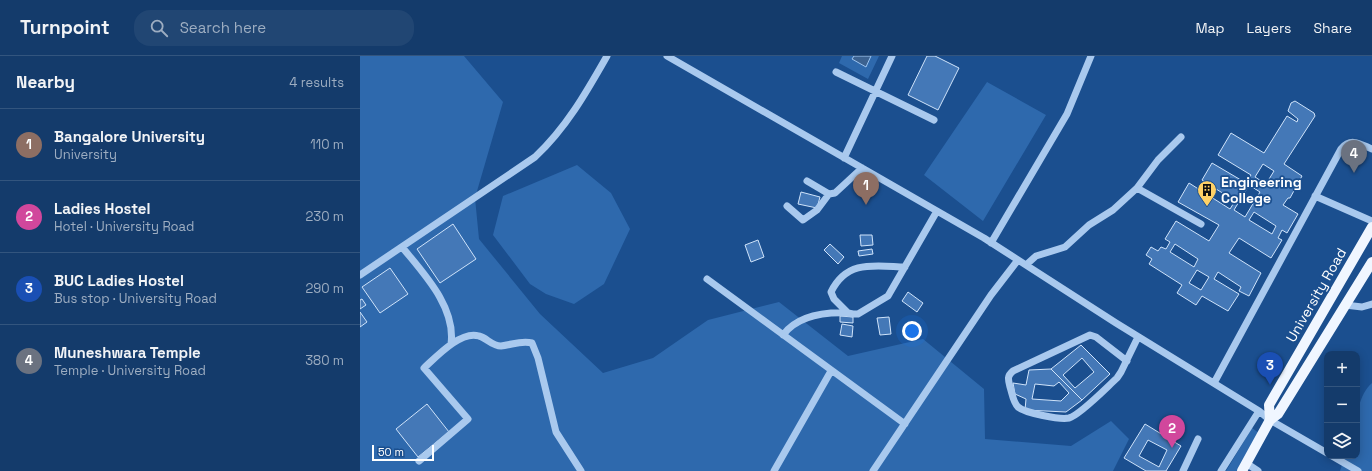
<!DOCTYPE html>
<meta charset="utf-8">
<style>
body{margin:0;font-family:"Space Grotesk",sans-serif;background:#214673;color:#f1f3f6}
.controls{position:absolute;right:12px;bottom:12px;display:grid;overflow:hidden;border-radius:8px;box-shadow:0 2px 10px #0003}
.controls button{width:36px;height:36px;display:grid;place-items:center;padding:0;border:0;border-bottom:1px solid #33557e;background:#143b6b;color:#f1f3f6;font:20px sans-serif}
.scale{position:absolute;left:12px;bottom:10px;width:62px;box-sizing:border-box;padding-left:4px;border:2px solid #fff;border-top:0;font-size:11px;line-height:14px;white-space:nowrap;color:#fff;-webkit-text-stroke:3px #1b4f8f;paint-order:stroke}
.you{position:absolute;left:552px;top:275px;width:14px;height:14px;margin:-10px;border:3px solid #fff;border-radius:50%;background:#1a73e8;box-shadow:0 0 0 6px #1a73e833}
.badge{display:grid;place-items:center;width:26px;height:26px;border-radius:50%;background:#90b9f0;color:#fff;font-size:13px;font-weight:700}
.pin{position:absolute;translate:-50% -33px;filter:drop-shadow(0 1px 2px #0008)}
.pin::after{content:'';position:absolute;top:21px;width:14px;height:12px;background:inherit;clip-path:polygon(0 0,100% 0,50% 100%)}
.list{margin:0;padding:0;list-style:none}
h2{display:flex;justify-content:space-between;align-items:center;height:52px;margin:0;padding:0 16px;font-size:17px}
h2 small{font-size:13px;font-weight:400;color:#9dadc1}
.list li{display:grid;grid-template-columns:26px 1fr auto;gap:12px;align-items:center;box-sizing:border-box;height:72px;padding:0 16px;border-top:1px solid #33557e}
.list b{display:block;font-size:15px;white-space:nowrap}
.list p{margin:0;font-size:13px;white-space:nowrap;color:#9dadc1}
.list em{font-size:13px;font-style:normal;color:#9dadc1}
.icon{flex:none;width:22px;height:22px;fill:none;stroke:currentColor;stroke-width:2;stroke-linecap:round;stroke-linejoin:round}
.map{position:relative;flex:none;width:1012px;height:415px;overflow:hidden}
header{display:flex;align-items:center;gap:24px;box-sizing:border-box;height:56px;padding:0 20px;background:#143b6b;border-bottom:1px solid #33557e}
header strong{font-size:19px}
nav{display:flex;gap:22px;margin-inline-start:auto;font-size:14px}
.search{width:280px;height:36px;background:#214673;display:flex;align-items:center;gap:10px;box-sizing:border-box;padding:0 14px;border-radius:16px;color:#9dadc1;font-size:15px}
main{display:flex}
aside{flex:1;background:#143b6b}
.map>svg:first-child{display:block}
</style>
<header>
<strong>Turnpoint</strong>
<div class="search"><svg class="icon" aria-label="search" viewBox="0 0 24 24"><circle cx="10" cy="10" r="6"/><path d="M15 15l6 6"/></svg>Search here</div>
<nav><a>Map</a><a>Layers</a><a>Share</a></nav>
</header>
<main>
<aside>
<h2>Nearby<small>4 results</small></h2>
<ul class="list">
<li><span class="badge" style="background:#8d6e63">1</span><div><b>Bangalore University</b><p>University</p></div><em>110 m</em></li>
<li><span class="badge" style="background:#d1479c">2</span><div><b>Ladies Hostel</b><p>Hotel · University Road</p></div><em>230 m</em></li>
<li><span class="badge" style="background:#1a4fb4">3</span><div><b>BUC Ladies Hostel</b><p>Bus stop · University Road</p></div><em>290 m</em></li>
<li><span class="badge" style="background:#6b7280">4</span><div><b>Muneshwara Temple</b><p>Temple · University Road</p></div><em>380 m</em></li>
</ul>
</aside>
<div class="map">
<svg width="1012" height="415" viewBox="0 0 1012 415">
<rect width="100%" height="100%" fill="#1b4f8f"/>
<!-- green -->
<path fill="#2e69ad" d="M0,0H104L143,46L115,142L119,183L180,258L243,317L293,302L348,264L419,246L488,300L563,283L624,333L625,383L711,390L751,365L769,383L753,415H0Z
M482,0H519L508,23L479,7Z
M627,26L686,59L623,165L564,119Z
M217,109L251,137L270,173L244,228L214,248L186,238L170,228L133,179L143,140Z
M1012,327V415H980L985,400H997C997,376 993,344 1012,327Z
M892,372L899,377L877,415H866Z"/>
<!-- water -->
<path fill="#3c6290" stroke="#9cc4f0" d="M494,0H511L506,11L492,3Z"/>
<!-- building -->
<path fill="#4478b7" stroke="#cfe3fa" fill-rule="evenodd" d="M567,0H575L599,12L578,54L548,39Z
M935,45L954,57L955,60L924,108L942,120L930,142H928L923,149L938,158L927,177L922,174L918,182L922,184L911,202L879,182L869,197L901,217L889,240L879,235L881,231L858,216L854,223L879,238L868,255L842,240L836,249L817,237L822,229L789,208L792,203L786,199L791,191L798,195L801,191L806,193L810,186L805,183L816,165L849,185L859,169L818,146L829,127L870,153L875,145L842,124L852,107L886,127L891,119L858,99L871,77L904,97L927,60L937,66L938,63L928,55L931,47ZM903,108L914,115L906,128L895,121ZM889,129L900,136L885,161L874,154ZM894,156L916,170L912,178L889,164ZM815,188L838,203L834,211L810,196ZM837,214L849,221L841,234L829,227Z
M441,136L460,141L457,152L438,148Z
M93,168L116,203L80,227L57,193Z
M500,179H512L513,189L501,190Z
M398,184L404,201L391,206L385,189Z
M470,188L484,201L478,208L464,194Z
M512,193L513,198L499,200L498,195Z
M30,212L48,238L20,257L2,231Z
M548,236L563,247L557,256L542,245Z
M2,243L6,249L0,253V244Z
M0,256L7,266L0,271Z
M480,260L493,261V267L480,266Z
M529,261L531,278L520,279L517,262Z
M482,268L493,270L492,281L480,279Z
M721,289L750,318L722,344L691,313ZM722,302L734,316L715,332L703,319Z
M691,313L722,344L706,356L665,354L666,343L655,338L653,327L666,329L669,314ZM699,326L709,337L701,345L672,343L675,328L694,330Z
M67,348L89,376L58,401L36,373Z
M785,368L821,390L806,415H786L764,402ZM788,384L807,394L799,411L779,400Z"/>
<g fill="none" stroke-linecap="round" stroke-linejoin="round">
<!-- minor -->
<path stroke="#a9c9ee" stroke-width="7" d="M307,0L624,182L756,267L899,355L910,364L967,397
M476,16L574,64
M484,102L532,0
M447,125L469,138
M777,132L841,168
M955,140L1012,165
M427,150L443,164L457,154L469,138L475,137L502,112
M631,187L707,58L731,0
M42,191C64,218 96,251 91,288
M666,209L676,200L705,191L729,169L753,154L777,132L798,104L821,81
M545,211C516,210 487,203 471,236L474,243L488,257L493,258H498L528,240L577,155
M0,219L175,101C206,72 226,37 247,0
M347,223L545,368
M985,249L1002,251L1012,248
M423,279C438,259 464,256 488,257
M767,305L736,281L730,279L653,315C647,320 648,323 650,331C652,337 653,346 658,351C665,357 700,364 709,362C720,359 747,331 757,322L761,316L778,281
M854,327L981,93C991,81 1000,88 1012,93
M972,400L998,415
M59,405L108,363L64,312C76,301 101,274 119,280C127,282 132,290 141,290C152,289 161,284 172,287L178,302L196,376L221,415
M886,407L898,415
M414,415L471,315
M513,415L631,239L658,204
M823,415L838,383
M861,415L899,355"/>
<!-- major -->
<path stroke="#f0f6ff" stroke-width="10" d="M910,364L909,349L1012,171
M882,415L910,364L918,358L1012,206"/>
</g>
<!-- icons -->
<defs>
<g id="building-pin" transform="scale(1)"><path d="M0 17L-7.5 6A9.5 9.5 0 1 1 7.5 6Z" fill="#ffd166" stroke="#1b4f8f"/><path d="M-4-6H4V6H1V3H-1V6H-4ZM-2.5-4.3h1.7v1.8h-1.7ZM.8-4.3h1.7v1.8H.8ZM-2.5-1h1.7V.8h-1.7ZM.8-1h1.7V.8H.8Z" fill="#111"/></g>
</defs>
<g fill-rule="evenodd">
<use href="#building-pin" x="847" y="134"/>
</g>
<g text-anchor="middle" stroke-width="3.5" stroke-linejoin="round" paint-order="stroke">
<!-- poi labels -->
<g font-size="14" font-weight="bold" fill="#fff" stroke="#1b4f8f" text-anchor="start">
<text x="861" y="131">Engineering<tspan x="861" dy="16">College</tspan></text>
</g>
<!-- street labels -->
<g font-size="14" fill="#fff" stroke="#1b4f8f">
<text transform="translate(956 239) rotate(-60)" y="5">University Road</text>
</g>
</g>
</svg>
<div class="controls">
<button>+</button>
<button>−</button>
<button><svg class="icon" aria-label="layers" viewBox="0 0 24 24"><path d="M12 4l9 5-9 5-9-5zM3 14l9 5 9-5"/></svg></button>
</div>
<div class="scale">50 m</div>
<div class="you"></div>
<div class="pin badge" style="left:506px;top:149px;background:#8d6e63">1</div>
<div class="pin badge" style="left:812px;top:392px;background:#d1479c">2</div>
<div class="pin badge" style="left:910px;top:329px;background:#1a4fb4">3</div>
<div class="pin badge" style="left:994px;top:117px;background:#6b7280">4</div>
</div>
</main>
